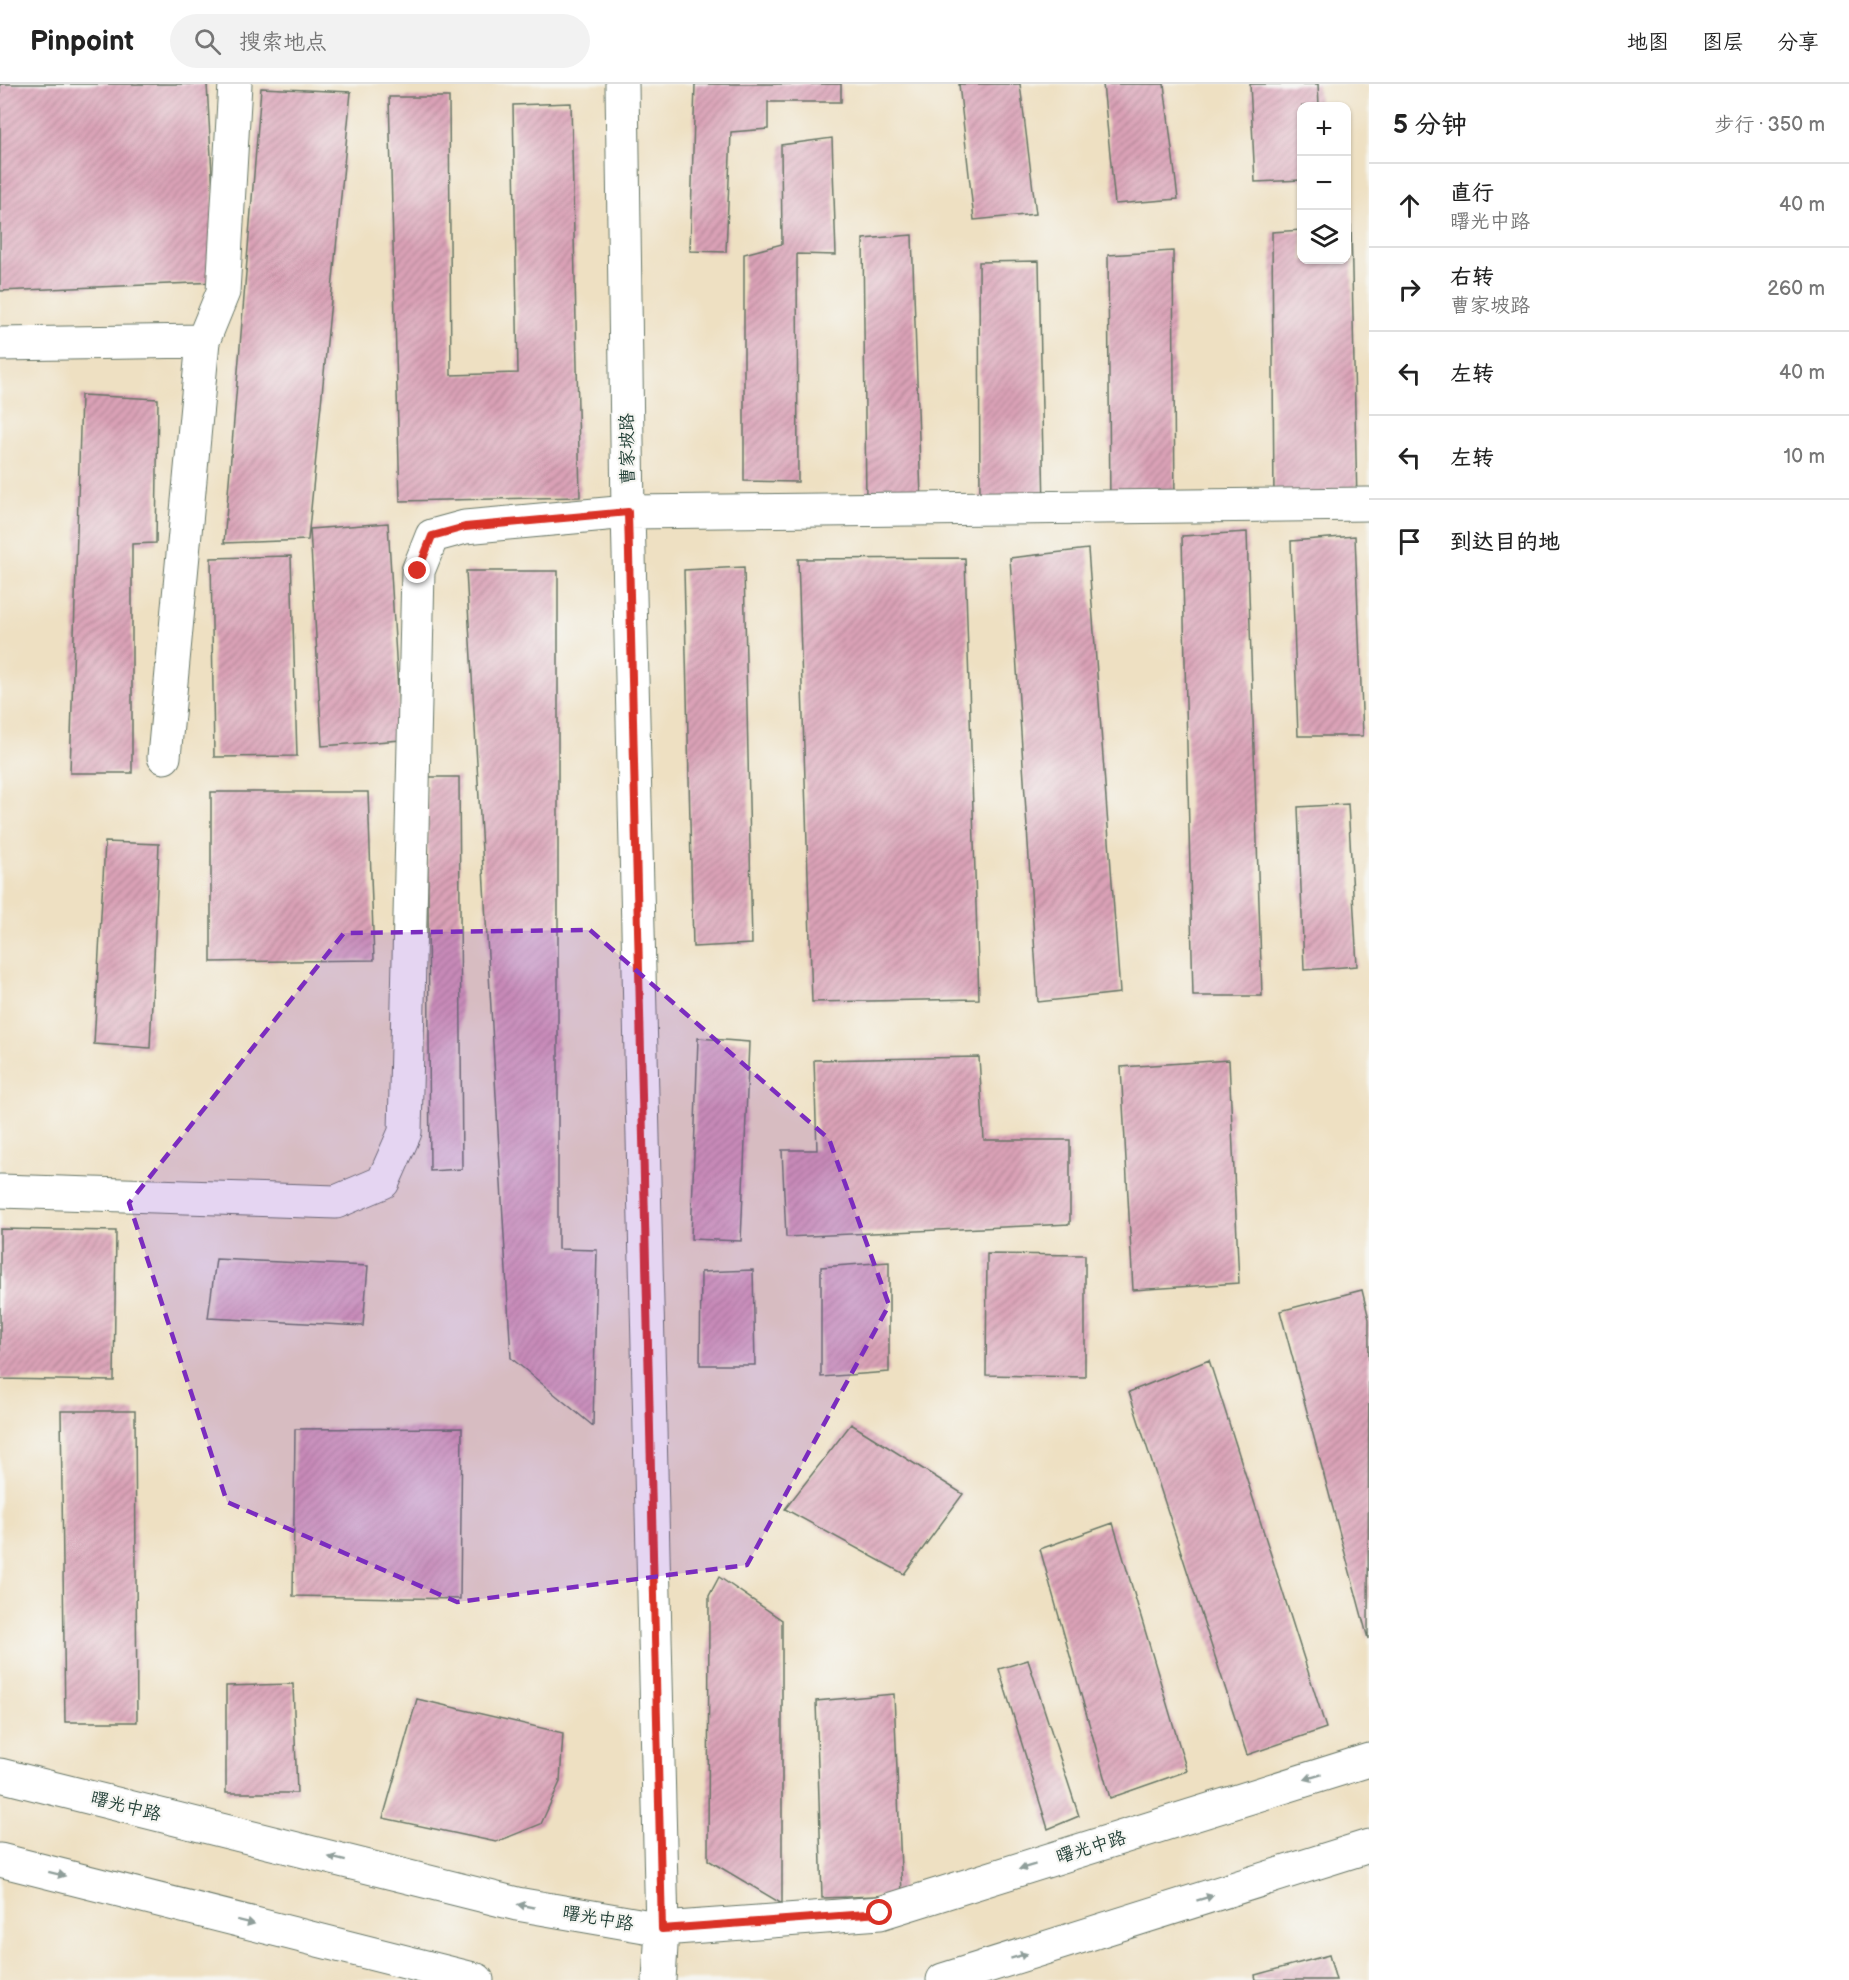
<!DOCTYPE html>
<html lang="zh">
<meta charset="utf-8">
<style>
body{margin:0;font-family:"Balsamiq Sans","LXGW WenKai TC",sans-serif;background:#f2f2f2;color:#222}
.controls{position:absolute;right:18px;top:18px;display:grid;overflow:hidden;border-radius:12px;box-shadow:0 2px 4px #0004}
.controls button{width:54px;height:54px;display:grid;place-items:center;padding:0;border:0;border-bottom:2px solid #e0e0e0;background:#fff;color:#222;font:30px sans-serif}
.stop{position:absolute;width:18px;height:18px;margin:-14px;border:4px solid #d93025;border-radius:50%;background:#fff}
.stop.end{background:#d93025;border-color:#fff;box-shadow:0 2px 6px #0008}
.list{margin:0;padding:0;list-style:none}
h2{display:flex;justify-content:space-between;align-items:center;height:78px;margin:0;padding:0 24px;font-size:26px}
h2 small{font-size:20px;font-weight:400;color:#767676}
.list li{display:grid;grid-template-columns:39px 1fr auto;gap:18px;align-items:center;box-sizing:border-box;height:84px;padding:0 24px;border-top:2px solid #e0e0e0}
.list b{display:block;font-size:22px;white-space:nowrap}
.list p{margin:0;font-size:20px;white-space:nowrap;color:#767676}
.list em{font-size:20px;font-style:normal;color:#767676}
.icon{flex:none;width:33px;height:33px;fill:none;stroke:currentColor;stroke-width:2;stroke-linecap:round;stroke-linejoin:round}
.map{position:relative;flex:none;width:1369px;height:1896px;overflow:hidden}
header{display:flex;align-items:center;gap:36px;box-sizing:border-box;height:84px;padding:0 30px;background:#fff;border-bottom:2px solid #e0e0e0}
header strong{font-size:28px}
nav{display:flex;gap:33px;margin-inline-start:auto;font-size:21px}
.search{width:420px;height:54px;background:#f2f2f2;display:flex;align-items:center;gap:15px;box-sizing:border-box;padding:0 21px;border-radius:33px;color:#767676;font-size:22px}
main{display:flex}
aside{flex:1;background:#fff}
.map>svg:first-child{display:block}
</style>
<header>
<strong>Pinpoint</strong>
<div class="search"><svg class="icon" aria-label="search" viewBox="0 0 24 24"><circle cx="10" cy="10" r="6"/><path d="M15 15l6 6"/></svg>搜索地点</div>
<nav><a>地图</a><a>图层</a><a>分享</a></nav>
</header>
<main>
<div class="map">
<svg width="1369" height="1896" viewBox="0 0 1369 1896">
<defs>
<pattern id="building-hatch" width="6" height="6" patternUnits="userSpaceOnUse" patternTransform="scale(1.5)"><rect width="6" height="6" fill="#dba2b7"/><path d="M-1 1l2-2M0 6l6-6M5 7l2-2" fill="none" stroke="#b18596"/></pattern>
</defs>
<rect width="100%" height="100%" fill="#f6f6f2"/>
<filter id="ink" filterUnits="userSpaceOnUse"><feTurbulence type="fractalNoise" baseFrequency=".0167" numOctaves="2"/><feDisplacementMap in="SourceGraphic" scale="12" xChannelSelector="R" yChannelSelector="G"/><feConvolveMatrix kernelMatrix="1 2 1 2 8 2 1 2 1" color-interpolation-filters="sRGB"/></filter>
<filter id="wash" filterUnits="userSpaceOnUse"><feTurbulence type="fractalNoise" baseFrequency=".008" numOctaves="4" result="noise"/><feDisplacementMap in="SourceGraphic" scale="24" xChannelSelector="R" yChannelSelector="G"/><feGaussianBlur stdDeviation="1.35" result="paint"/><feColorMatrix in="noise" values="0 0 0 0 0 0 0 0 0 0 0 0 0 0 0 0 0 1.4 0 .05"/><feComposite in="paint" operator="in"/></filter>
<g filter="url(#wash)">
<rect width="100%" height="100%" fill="#eee0c2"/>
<g id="blocks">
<!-- building -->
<path fill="url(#building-hatch)" d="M0,0H207L218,198L0,207Z
M695,0H841V18H768V45L731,48L726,168L690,167Z
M959,0H1020L1036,130L974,136Z
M1103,0H1164L1178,115L1115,120Z
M1250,0H1318L1319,22H1302V96L1255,98Z
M261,4L351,8L308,456L224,459Z
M389,13H449L451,291L518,289L513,21L571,19L580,413L400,417Z
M832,54L836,171L797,170L798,398L744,397V170L782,160L781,61Z
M1346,141H1351L1357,419L1274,420L1272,148L1302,146V176H1346Z
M912,151L921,413L866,417L863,155Z
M1173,167L1175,424L1110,426L1108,171Z
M1039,177L1044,426H980L979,178Z
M81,311L158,315L156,459L132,460V689H70Z
M388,439L401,656L322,662L310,445Z
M1247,448L1262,912H1193L1182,452Z
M1355,452L1363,652H1298L1291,457Z
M1088,465L1120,909L1038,918L1010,474Z
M291,472L297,672L214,673L211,474Z
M965,474L979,915L812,918L798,475Z
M744,483L752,860L693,863L684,486Z
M466,487H558V1165L597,1166L593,1342L511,1274Z
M427,693H459L462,1085L430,1087Z
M211,708H368L374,876L211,878Z
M1348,720L1357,882L1304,886L1298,723Z
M105,758L159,760L150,964L94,960Z
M698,954L749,958L741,1157L691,1155Z
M979,973L984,1056H1070V1140L786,1153L782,1066H817L814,976Z
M1229,976L1239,1199L1133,1206L1121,983Z
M0,1145L116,1147L114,1297L0,1295Z
M987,1170L1085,1171V1293L986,1291Z
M216,1175L368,1182L363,1242L208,1234Z
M889,1178V1288L821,1293V1183Z
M753,1186L755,1281H700L701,1188Z
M1362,1206L1369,1235L1368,1555L1280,1227Z
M1209,1276L1326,1644L1247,1671L1129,1308Z
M61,1327H135L137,1638H65Z
M851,1340L963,1410L904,1490L785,1425Z
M462,1344L460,1515L293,1512L295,1345Z
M1113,1439L1187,1687L1110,1714L1040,1465Z
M719,1493L782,1536V1820L708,1776L709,1512Z
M1028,1576L1079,1732L1048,1745L999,1585Z
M293,1600L297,1709H226V1602Z
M894,1610L902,1811L822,1814L816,1617Z
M417,1615L563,1649L560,1698L541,1740L496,1758L383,1734Z
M1329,1871L1336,1896H1256L1255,1891Z"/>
</g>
</g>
<g filter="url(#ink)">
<use href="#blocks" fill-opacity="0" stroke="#677666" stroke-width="1.5"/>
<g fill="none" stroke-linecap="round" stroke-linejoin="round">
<!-- minor casing -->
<g stroke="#677666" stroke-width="35">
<path id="minor" d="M622,0L628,428L662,1845L659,1896
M0,260L203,257
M164,673L203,257L223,208L235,0
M0,1107L336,1118L383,1098L405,1048L418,487L432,452L465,443L628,428L1369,420
M0,1691L517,1820L662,1845L880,1829L1369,1676
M0,1776L477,1896
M943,1896L1369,1762"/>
</g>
<!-- minor -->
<use href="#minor" stroke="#fff" stroke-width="33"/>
</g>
<!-- one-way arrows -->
<defs><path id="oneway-solid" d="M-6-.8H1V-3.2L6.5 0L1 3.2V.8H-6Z" transform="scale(1.5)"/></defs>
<g fill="#8f9e9a">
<use href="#oneway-solid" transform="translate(1313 1693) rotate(163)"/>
<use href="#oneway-solid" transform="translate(337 1775) rotate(-166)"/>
<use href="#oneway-solid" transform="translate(1027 1783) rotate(163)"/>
<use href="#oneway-solid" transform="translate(57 1790) rotate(14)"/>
<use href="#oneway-solid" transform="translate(1205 1814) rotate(-17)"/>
<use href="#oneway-solid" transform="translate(526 1822) rotate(-170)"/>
<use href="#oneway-solid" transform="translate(246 1838) rotate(14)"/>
<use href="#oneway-solid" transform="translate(1019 1872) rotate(-17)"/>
</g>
</g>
<g fill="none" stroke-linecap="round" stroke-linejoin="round" filter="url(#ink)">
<!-- route -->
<path stroke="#d93025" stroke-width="8" d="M418,487L432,452L465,443L628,428L662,1845L880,1829"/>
</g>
<!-- marked area -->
<path fill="#7b2cbf" fill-opacity="0.2" stroke="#7b2cbf" stroke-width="4.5" stroke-dasharray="12 8" stroke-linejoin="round" d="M590,846L829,1055L889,1221L747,1481L457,1518L227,1418L129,1119L344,849Z"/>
<g text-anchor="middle" stroke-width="4.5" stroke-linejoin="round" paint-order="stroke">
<!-- street labels -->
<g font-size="18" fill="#1f3d34" stroke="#f6f6f2">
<text transform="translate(627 365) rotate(-91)" y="6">曹家坡路</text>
<text transform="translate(126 1722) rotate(14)" y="6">曙光中路</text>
<text transform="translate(1091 1763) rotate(-17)" y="6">曙光中路</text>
<text transform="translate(598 1834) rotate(10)" y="6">曙光中路</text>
</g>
</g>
</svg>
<div class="controls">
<button>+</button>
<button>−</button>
<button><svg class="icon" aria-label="layers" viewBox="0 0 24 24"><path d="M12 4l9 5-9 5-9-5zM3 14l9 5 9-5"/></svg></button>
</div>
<div class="stop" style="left:880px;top:1829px"></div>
<div class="stop end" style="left:418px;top:487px"></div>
</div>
<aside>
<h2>5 分钟<small>步行 · 350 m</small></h2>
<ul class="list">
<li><svg class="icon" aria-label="ahead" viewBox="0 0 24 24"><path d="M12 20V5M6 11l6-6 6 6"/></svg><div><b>直行</b><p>曙光中路</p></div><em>40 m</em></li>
<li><svg class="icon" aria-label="right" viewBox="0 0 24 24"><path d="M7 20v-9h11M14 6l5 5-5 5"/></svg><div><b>右转</b><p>曹家坡路</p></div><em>260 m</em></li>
<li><svg class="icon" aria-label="left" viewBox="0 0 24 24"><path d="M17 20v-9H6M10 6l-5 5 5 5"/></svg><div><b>左转</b></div><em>40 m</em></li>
<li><svg class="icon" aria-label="left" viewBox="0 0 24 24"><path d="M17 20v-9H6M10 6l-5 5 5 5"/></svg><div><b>左转</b></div><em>10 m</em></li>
<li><svg class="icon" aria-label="arrive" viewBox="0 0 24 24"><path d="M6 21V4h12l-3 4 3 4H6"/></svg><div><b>到达目的地</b></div></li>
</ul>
</aside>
</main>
